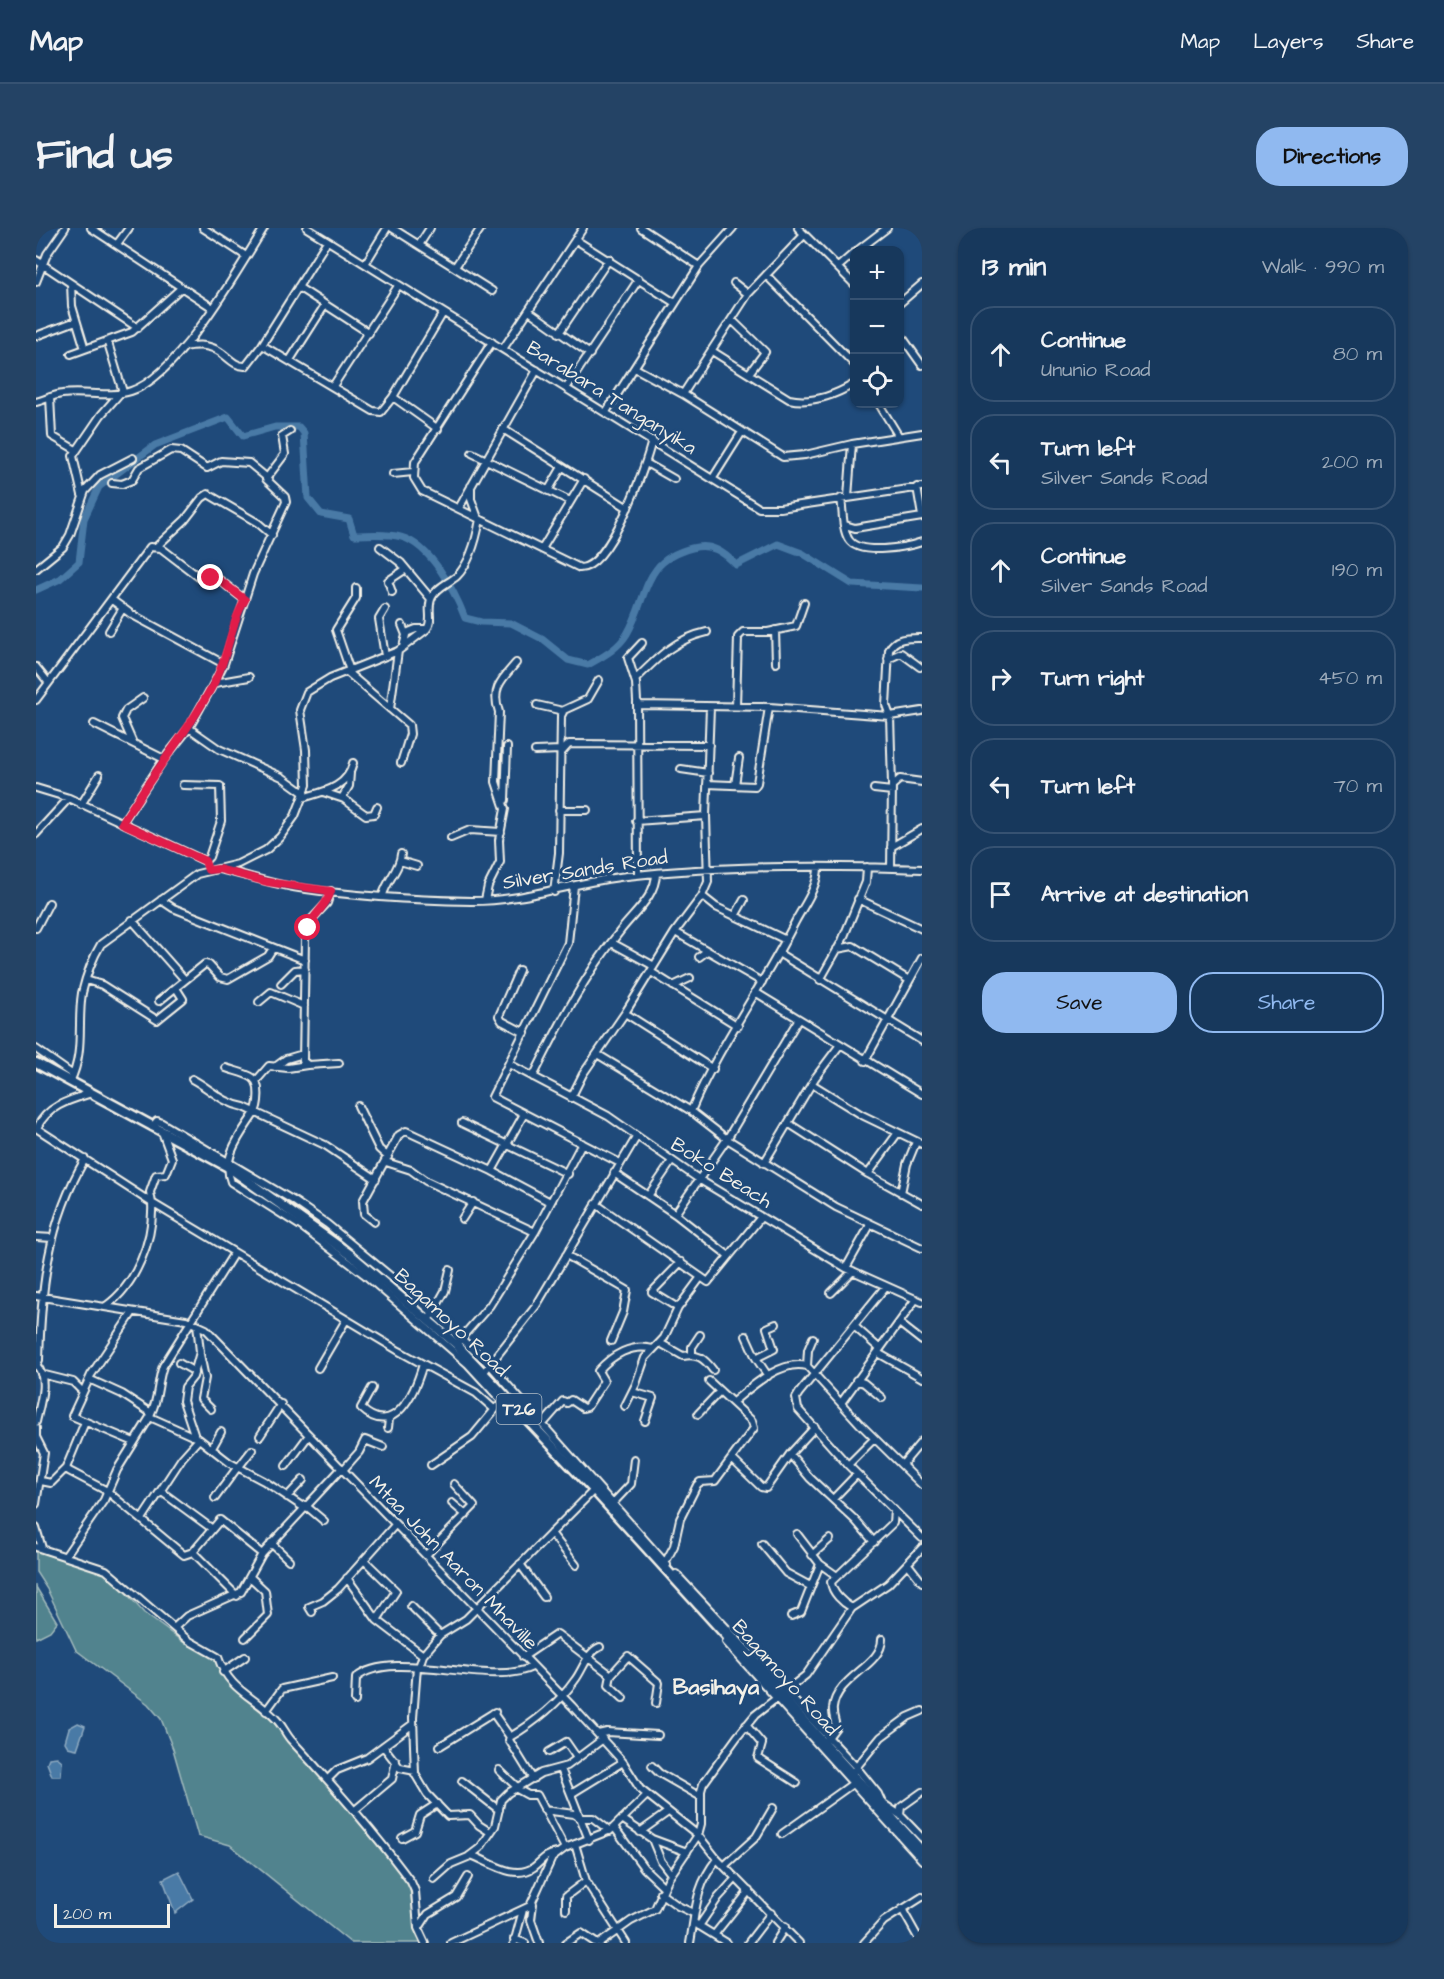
<!DOCTYPE html>
<meta charset="utf-8">
<style>
body{margin:0;font-family:"Architects Daughter",sans-serif;background:#244365;color:#f1f3f6}
.controls{position:absolute;right:18px;top:18px;display:grid;overflow:hidden;border-radius:12px;box-shadow:0 2px 4px #0004}
.controls button{width:54px;height:54px;display:grid;place-items:center;padding:0;border:0;border-bottom:2px solid #365272;background:#17385c;color:#f1f3f6;font:30px sans-serif}
.scale{position:absolute;left:18px;bottom:15px;width:116px;box-sizing:border-box;padding-left:6px;border:3px solid #f4f1e8;border-top:0;font-size:16px;line-height:21px;white-space:nowrap;color:#f4f1e8;-webkit-text-stroke:4px #1f4a7a;paint-order:stroke}
.stop{position:absolute;width:18px;height:18px;margin:-14px;border:4px solid #e11d48;border-radius:50%;background:#fff}
.stop.end{background:#e11d48;border-color:#fff;box-shadow:0 2px 6px #0008}
.list{margin:0;padding:0;list-style:none}
h2{display:flex;justify-content:space-between;align-items:center;height:78px;margin:0;padding:0 24px;font-size:26px}
h2 small{font-size:20px;font-weight:400;color:#9eacbb}
.list li{display:grid;grid-template-columns:39px 1fr auto;gap:18px;align-items:center;box-sizing:border-box;height:96px;margin:0 12px 12px;padding:0 12px;border:2px solid #365272;border-radius:24px}
.list b{display:block;font-size:22px;white-space:nowrap}
.list p{margin:0;font-size:20px;white-space:nowrap;color:#9eacbb}
.list em{font-size:20px;font-style:normal;color:#9eacbb}
.actions{display:flex;gap:12px;padding:18px 24px}
.actions a{flex:1;padding:14px 0;border:2px solid #90b9f0;border-radius:24px;text-align:center;font-size:21px;color:#90b9f0}
.actions .main{background:#90b9f0;color:#111}
.icon{flex:none;width:33px;height:33px;fill:none;stroke:currentColor;stroke-width:2;stroke-linecap:round;stroke-linejoin:round}
.map{position:relative;flex:none;width:886px;height:1715px;overflow:hidden;border-radius:24px}
header{display:flex;align-items:center;gap:36px;box-sizing:border-box;height:84px;padding:0 30px;background:#17385c;border-bottom:2px solid #365272}
header strong{font-size:28px}
nav{display:flex;gap:33px;margin-inline-start:auto;font-size:21px}
.intro{display:flex;align-items:center;justify-content:space-between;box-sizing:border-box;height:144px;padding:0 36px}
h1{margin:0;font-size:42px}
.button{padding:15px 27px;border-radius:24px;background:#90b9f0;color:#111;font-size:21px;font-weight:700}
main{display:flex;gap:36px;padding:0 36px}
aside{flex:1;background:#17385c;border-radius:24px;box-shadow:0 2px 4px #0004}
.map>svg:first-child{display:block}
</style>
<header>
<strong>Map</strong>
<nav><a>Map</a><a>Layers</a><a>Share</a></nav>
</header>
<div class="intro"><h1>Find us</h1><a class="button">Directions</a></div>
<main>
<div class="map">
<svg width="886" height="1715" viewBox="0 0 886 1715">
<rect width="100%" height="100%" fill="#1f4a7a"/>
<filter id="ink" filterUnits="userSpaceOnUse"><feTurbulence type="fractalNoise" baseFrequency=".0167" numOctaves="2"/><feDisplacementMap in="SourceGraphic" scale="12" xChannelSelector="R" yChannelSelector="G"/><feConvolveMatrix kernelMatrix="1 2 1 2 8 2 1 2 1" color-interpolation-filters="sRGB"/></filter>
<g filter="url(#ink)">
<!-- green -->
<path fill="#51838e" stroke="#a2babb" stroke-width="1.5" d="M0,1322L60,1339L77,1350L108,1385L150,1416L174,1425L186,1434L197,1459L235,1489L373,1655L378,1689L386,1715H315L194,1617L162,1608L137,1521L125,1491L112,1476L40,1422L11,1361L0,1344Z
M0,1359L21,1394L14,1403L0,1410Z"/>
<!-- water -->
<path fill="#4a7aa6" stroke="#8eaac0" stroke-width="1.5" d="M42,1495L49,1498L41,1521L32,1519L29,1514L33,1500Z
M13,1530L21,1529L26,1533L25,1548H16L11,1535Z
M143,1643L157,1671L139,1685L127,1651Z"/>
<g fill="none" stroke-linecap="round" stroke-linejoin="round">
<!-- river -->
<path stroke="#4a7aa6" stroke-width="7" d="M0,362L24,351L43,334L48,291L63,259L119,217L192,189L207,208L239,199H263L268,205L272,270L285,286L313,291L318,307C333,307 351,305 365,309C395,317 419,364 429,390L445,394L475,395L506,411L532,432L552,437C566,429 582,421 591,406C613,368 605,333 656,320C675,315 688,324 700,337L742,316L766,325L816,356L886,360"/>
<!-- minor casing -->
<g stroke="#f4f1e8" stroke-width="10">
<path id="minor" d="M55,0L177,80
M167,0L210,28
M271,0L723,280H744L886,259
M356,0L456,63
M605,0L663,38
M762,0L818,56
M540,12L639,75
M81,16L93,0
M383,17L394,0
M822,22L851,0
M0,32L102,100
M329,36L351,0
M419,39L445,0
M802,39L818,25
M731,48L818,136
M0,54L11,26L29,0
M698,55L712,66
M35,56L36,78L49,121
M262,59L333,105
M864,75L886,56
M493,83L554,126
M696,92L729,124L714,144
M523,105L573,31
M864,106L886,137
M0,108L40,93
M456,114L379,234L378,250L386,263L544,340C574,340 610,238 616,212
M72,115L87,164
M226,117L337,183L345,184L357,169L407,85
M148,119C159,117 170,116 181,122C191,127 198,139 210,138L226,117L291,13
M467,121L547,0
M676,123L753,171C775,176 799,167 818,156
M35,126L96,104L145,60
M254,132L289,77
M599,140L647,166L747,229L769,227L816,216L886,205
M297,158L362,58
M531,159L603,51
M647,166L712,66L768,7
M14,169L16,208L40,222
M357,169L402,201
M0,174C9,172 17,167 26,166C48,163 74,170 95,163C142,148 202,42 228,0
M843,176L862,207
M570,184L663,38L697,0
M467,201L592,280
M436,225L534,273
M610,235L638,251
M357,246L377,244
M677,250L706,204
M76,255L86,256L96,252L103,240L135,222L145,223L171,240L185,233L213,235L230,249
M435,258V271L442,290
M881,259L886,288
M512,263L526,239
M46,267L37,228L65,187L85,164
M812,269L816,216
M805,270C807,282 806,302 813,312C824,328 871,319 886,314
M423,280L501,142
M809,297L819,300L886,289
M120,319L149,292L166,270L172,266L222,295L236,307
M344,319L365,335L395,371
M506,321L548,251
M0,341L27,319L34,307L49,263L64,247L97,230
M356,364L352,353L370,341
M76,372L95,386L188,436
M349,381L343,391L349,428
M366,397L370,407L367,419
M739,402L740,435
M73,403L87,380
M370,405L380,401H390
M606,415L592,430L600,455L601,473L604,477L733,479L854,488L886,483
M852,431L865,425L884,439
M0,439L12,454
M314,443L300,402L320,370V360
M311,444L373,497L374,506L365,535
M599,452C621,430 639,411 671,404
M179,455L213,449
M0,472L114,319L125,320L168,353L181,350L209,372
M601,474L602,646
M501,477L527,483
M700,478L702,409L707,404H732L760,398L768,375
M354,481L362,423
M58,496L128,531
M153,500L183,521L246,549L268,565
M96,513L86,490L90,482L107,470
M499,523L524,522
M525,525L533,516L673,517
M645,541L672,545
M671,556L719,558L721,555L733,479
M147,557L184,558L185,593L173,629L169,633
M699,557L703,530
M857,557L864,551L886,554
M0,560L33,570L169,633
M838,561L856,563
M287,564L308,571L330,587L338,586L341,579
M266,570C286,564 312,560 317,535
M306,570L313,558L314,545
M469,572L471,519
M45,577L63,547
M523,582H551
M600,593L670,588
M86,595L128,531L153,500L178,455L188,436L217,346L250,274L249,269L230,251L249,226L246,208L254,203
M0,606L33,570
M415,610L434,602L465,604
M855,619L886,601
M364,633L381,638
M855,640L856,557L854,488L850,477L853,422C859,409 873,410 886,410
M183,641C210,647 236,656 263,660C317,668 380,672 435,673C491,673 537,654 591,648C688,637 788,637 886,641
M538,658L532,715L456,869L584,935
M295,663L291,675L276,691L269,711L267,833L272,837L303,835
M518,664L523,625L525,488L528,482L552,471L563,452
M347,667C351,652 364,641 365,626
M666,668L680,679L750,712
M822,671L886,701
M125,672L137,680L269,732
M449,672L452,658L464,634L463,612L469,581L460,554L463,484C455,461 465,452 480,435
M699,688L708,672
M96,692L149,752
M0,700L13,675
M639,704L726,754
M576,715L618,738
M801,721L817,718L873,752
M744,726L886,813
M663,729L671,723
M483,742L463,788L466,793L489,805
M615,744L702,798
M50,752L66,757L121,792L147,771L140,760
M784,752L806,713L830,654L831,639
M245,756L259,742L269,741
M637,758L654,750
M719,764L886,866
M123,773L169,736L173,737L184,749L192,751L232,728L237,720
M223,774L235,764L268,778
M589,785L677,841
M0,821L37,847
M561,826L655,883L691,911L800,979L886,1020
M829,833L886,730
M473,836L572,888L664,952L810,1040L886,1074
M239,839L250,831L267,826
M190,840C198,843 210,845 217,850C225,856 223,878 218,886C206,905 185,929 195,954L266,999L328,1046L432,1136L466,1173
M497,849C522,799 549,746 585,702C598,685 620,668 620,645
M156,851C175,861 186,875 208,879L289,917L340,951
M220,853L233,838L252,840L271,837
M34,854C49,824 41,796 46,765C50,748 56,731 65,716L161,646L202,636L230,622L244,609L259,588L271,557L270,522L264,482L271,464L294,450L362,423L391,401C398,392 390,380 396,369C401,359 413,355 421,348C434,335 441,308 444,291
M776,856L826,887L886,916
M535,870L547,846L589,785L639,704L666,668L672,654L670,588L674,479
M322,878L343,921L352,929
M655,883C683,817 727,758 759,694C768,677 782,659 782,639
M426,895L532,946
M752,895L832,946L886,976
M116,899L121,893L126,895L258,973L291,996L376,1066L454,1137L631,1337
M0,900L116,975C118,1011 100,1057 70,1078
M1,900C11,878 33,872 56,865
M126,904L136,931L130,946L120,947L114,964L116,975L363,1123L440,1165L459,1182
M350,934L375,942L390,953L499,1004
M728,935L779,850L803,818
M456,943L488,886
M578,945L639,986L693,1028
M832,946L861,906
M865,965L871,936L880,914
M612,968L636,933
M560,976L672,1054L725,989
M639,986L691,911L762,792
M426,991L437,974
M338,994L328,986L327,973L363,907L370,903L456,943L514,974
M0,1009L17,1010
M530,1027L591,1062L587,1084L575,1113
M810,1040L834,997
M850,1058L763,1165L760,1170L762,1181L812,1237L886,1310
M795,1065L817,1043
M0,1068L150,1092L170,1101L536,1478L587,1534L604,1561L662,1607L681,1631L763,1715
M642,1080L616,1064L645,1034
M97,1084L55,1147L36,1188L98,1214
M395,1088L409,1063L414,1042
M863,1095L886,1113
M818,1098L844,1121
M710,1108L720,1130L732,1148
M624,1115L647,1128C661,1125 668,1130 677,1142
M420,1116L454,1077L499,1004L546,915
M656,1125V1119L664,1107
M842,1125L886,1150
M164,1126L169,1150L165,1171L175,1181
M720,1130L738,1121L731,1100L740,1096
M143,1135L159,1144
M0,1138L3,1132C5,1059 12,995 49,931
M771,1138L772,1122L777,1110
M282,1140L310,1092
M448,1144L500,1078L601,908
M5,1146L37,1154L46,1163
M55,1152L86,1166L115,1185L114,1189L163,1211L194,1235L228,1253L267,1279
M820,1152L828,1155L846,1170
M336,1160L325,1180C358,1212 379,1164 387,1136
M596,1164L617,1170L609,1193
M697,1174C715,1159 745,1131 771,1138L823,1195L886,1257
M805,1175L880,1071
M589,1178L600,1156L609,1130L628,1110L642,1080L665,1049
M115,1185C123,1170 121,1155 127,1138L198,1025
M662,1186L684,1163
M0,1194C3,1179 13,1151 1,1138
M49,1194L30,1240L33,1243L71,1263L148,1327L157,1324L184,1292L226,1326
M507,1196L527,1173L531,1175L535,1172L547,1180L551,1179L568,1153L562,1143C576,1127 596,1115 617,1121
M0,1200V1209L8,1225L0,1276
M352,1200L353,1191
M224,1208L245,1176
M159,1209L147,1173L149,1159L157,1149L164,1124L161,1096
M176,1220L185,1204
M754,1226L774,1250L819,1292L838,1314
M696,1231L725,1259L730,1260L754,1226L779,1199
M395,1237L436,1209L461,1179
M812,1237L838,1211
M866,1237L886,1213
M250,1238L273,1207
M202,1240L216,1222
M307,1242L323,1224L329,1212L347,1219
M5,1253L15,1255L30,1240
M126,1264L175,1300
M251,1269L267,1252
M179,1270L201,1240
M797,1271L821,1246
M578,1274L595,1256L598,1231
M416,1275L430,1287
M269,1277L288,1293
M106,1291L146,1230L163,1211
M0,1300L6,1320
M515,1305L540,1337
M761,1306L784,1336L801,1348
M235,1315L253,1332
M726,1316L750,1345L774,1358
M0,1319L70,1342L152,1412L182,1429C193,1463 218,1468 240,1491C247,1498 250,1507 256,1513C298,1558 339,1605 375,1654L379,1663L382,1700L389,1715
M157,1324L201,1368
M391,1326L438,1278L418,1256
M30,1327L68,1272L81,1242L114,1189
M776,1327L794,1311
M328,1332L360,1363L341,1392
M629,1335L638,1318L644,1291L661,1257L664,1254L679,1253L718,1200L716,1193L673,1153
M484,1336L508,1369
M872,1336L886,1354
M640,1346L821,1540L842,1566L846,1575L864,1587L886,1610
M311,1350L341,1392L387,1427
M375,1378L404,1407
M816,1380C807,1375 796,1365 795,1354L857,1295L858,1282
M276,1384L273,1379L287,1373L302,1361L359,1297
M755,1388L765,1384L784,1336
M138,1400L151,1388L205,1364L226,1326L306,1240
M209,1410L232,1387L229,1363L214,1349
M692,1410L690,1414L886,1632
M487,1429L521,1406L575,1447L592,1428L623,1455L620,1475
M381,1439L377,1490L379,1546L391,1566L412,1588L434,1587L443,1597L454,1604
M383,1439L387,1427L404,1407L430,1391L558,1262
M187,1444L209,1429
M575,1447L573,1457L587,1470
M319,1473L320,1450C356,1419 455,1460 496,1439
M230,1483L246,1461L296,1450
M457,1485L474,1509L473,1512L497,1551
M710,1497L726,1516L722,1530L761,1555
M562,1506L571,1504L622,1507
M474,1509C498,1495 524,1474 539,1452C547,1442 551,1424 564,1419
M791,1511L800,1499C799,1492 796,1486 797,1480C800,1449 846,1438 846,1411
M347,1518L364,1540L379,1543
M404,1518L459,1484
M513,1524L530,1514L541,1530
M616,1538L623,1545L665,1569
M525,1541L553,1612
M463,1542L482,1560
M818,1542L845,1509L872,1489L886,1483
M292,1551L301,1542L331,1530L377,1496
M426,1553L463,1582
M481,1561L492,1567H501L529,1620
M535,1566L587,1534
M319,1582L356,1551L360,1533
M508,1582L538,1586L545,1591
M864,1587L865,1579L886,1564
M544,1590H557L574,1603
M586,1591L616,1611L651,1624
M578,1599L608,1640L628,1659
M604,1604L632,1584
M746,1606L819,1554
M366,1610L379,1603L384,1587L401,1576
M616,1611L625,1633L635,1646
M539,1616L550,1653L590,1715
M435,1627C454,1634 478,1653 498,1639C507,1632 508,1627 521,1625
M688,1638L720,1609L737,1580
M398,1651L415,1636L432,1629L444,1620L459,1598L465,1572L472,1565L505,1545L531,1538L567,1511
M624,1665L642,1678L657,1685
M497,1676L495,1692L503,1715
M866,1681L885,1715
M530,1682V1668L550,1653
M660,1696L691,1715
M663,1698L682,1670L700,1650
M383,1700L392,1686L420,1669L432,1649
M678,1707L713,1663
M478,1711L489,1715
M415,1715L494,1678L516,1630L529,1620L575,1602L611,1567
M478,1715L487,1682
M530,1715L545,1705L560,1715
M564,1715L595,1693L619,1681L632,1651L662,1607L665,1596V1563L667,1556L701,1509L719,1487L770,1447L816,1380L852,1356L886,1320
M654,1715C660,1682 659,1659 681,1631
M712,1715L735,1685
M739,1715L749,1699
M828,1715L848,1693L886,1669"/>
</g>
<!-- highway casing -->
<g stroke="#f4f1e8" stroke-width="13">
<path id="highway" d="M0,835L192,939L315,1027L420,1116L558,1262L886,1623"/>
</g>
<!-- minor -->
<use href="#minor" stroke="#1f4a7a" stroke-width="6"/>
<!-- highway -->
<use href="#highway" stroke="#1f4a7a" stroke-width="8"/>
</g>
</g>
<g fill="none" stroke-linecap="round" stroke-linejoin="round" filter="url(#ink)">
<!-- route -->
<path stroke="#e11d48" stroke-width="8" d="M175,350H181L209,372C194,396 193,427 179,453C153,503 116,546 86,595L169,633L172,642L183,641L231,654L295,663C291,678 278,685 272,700"/>
</g>
<g text-anchor="middle" stroke-width="6" stroke-linejoin="round" paint-order="stroke">
<!-- shield labels -->
<rect fill="#1f4a7a" stroke="#b4bfc7" stroke-width="1.5" x="460.5" y="1166" width="45" height="30" rx="4.5"/>
<g font-size="18" font-weight="bold" fill="#f4f1e8">
<text x="483" y="1187">T26</text>
</g>
<!-- street labels -->
<g font-size="20" fill="#f4f1e8" stroke="#1f4a7a">
<text transform="translate(576 169) rotate(32)" y="7">Barabara Tanganyika</text>
<text transform="translate(549 641) rotate(-9)" y="7">Silver Sands Road</text>
<text transform="translate(686 944) rotate(32)" y="7">Boko Beach</text>
<text transform="translate(416 1094) rotate(43)" y="7">Bagamoyo Road</text>
<text transform="translate(418 1334) rotate(46)" y="7">Mtaa John Aaron Mhaville</text>
<text transform="translate(750 1449) rotate(48)" y="7">Bagamoyo Road</text>
</g>
<!-- quarter labels -->
<g font-size="22" font-weight="bold" fill="#f4f1e8" stroke="#1f4a7a">
<text x="680" y="1466">Basihaya</text>
</g>
</g>
</svg>
<div class="controls">
<button>+</button>
<button>−</button>
<button><svg class="icon" aria-label="locate" viewBox="0 0 24 24"><circle cx="12" cy="12" r="6"/><path d="M12 2v4M12 18v4M2 12h4M18 12h4"/></svg></button>
</div>
<div class="scale">200 m</div>
<div class="stop" style="left:272px;top:700px"></div>
<div class="stop end" style="left:175px;top:350px"></div>
</div>
<aside>
<h2>13 min<small>Walk · 990 m</small></h2>
<ul class="list">
<li><svg class="icon" aria-label="ahead" viewBox="0 0 24 24"><path d="M12 20V5M6 11l6-6 6 6"/></svg><div><b>Continue</b><p>Ununio Road</p></div><em>80 m</em></li>
<li><svg class="icon" aria-label="left" viewBox="0 0 24 24"><path d="M17 20v-9H6M10 6l-5 5 5 5"/></svg><div><b>Turn left</b><p>Silver Sands Road</p></div><em>200 m</em></li>
<li><svg class="icon" aria-label="ahead" viewBox="0 0 24 24"><path d="M12 20V5M6 11l6-6 6 6"/></svg><div><b>Continue</b><p>Silver Sands Road</p></div><em>190 m</em></li>
<li><svg class="icon" aria-label="right" viewBox="0 0 24 24"><path d="M7 20v-9h11M14 6l5 5-5 5"/></svg><div><b>Turn right</b></div><em>450 m</em></li>
<li><svg class="icon" aria-label="left" viewBox="0 0 24 24"><path d="M17 20v-9H6M10 6l-5 5 5 5"/></svg><div><b>Turn left</b></div><em>70 m</em></li>
<li><svg class="icon" aria-label="arrive" viewBox="0 0 24 24"><path d="M6 21V4h12l-3 4 3 4H6"/></svg><div><b>Arrive at destination</b></div></li>
</ul>
<div class="actions"><a class="main">Save</a><a>Share</a></div>
</aside>
</main>
